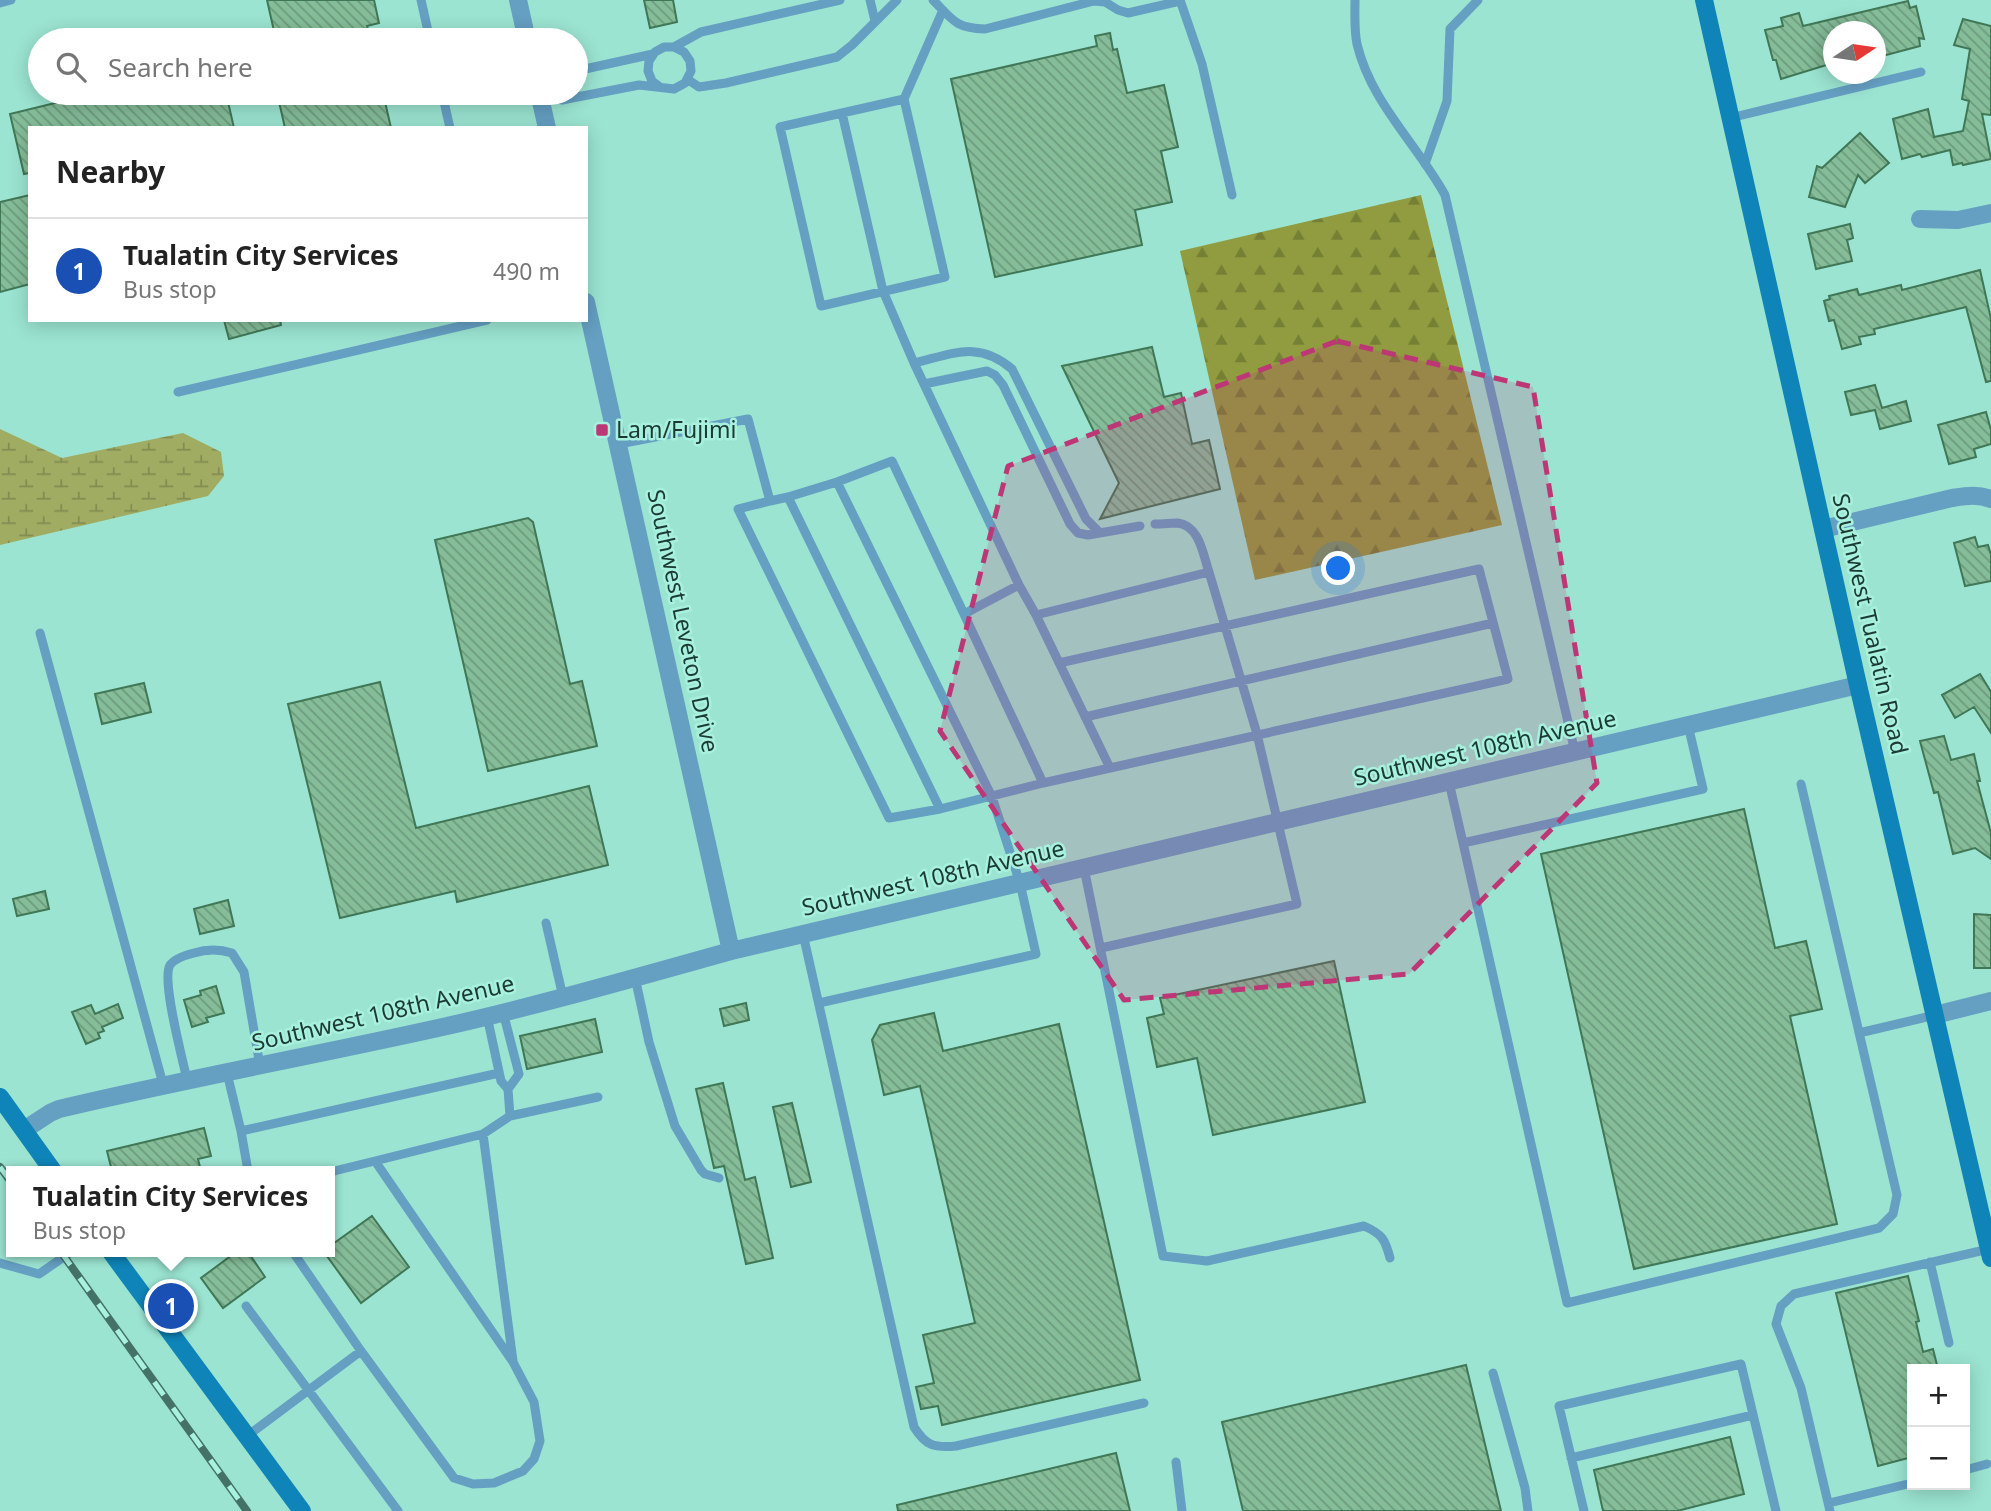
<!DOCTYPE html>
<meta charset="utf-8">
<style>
body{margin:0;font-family:"Noto Sans",sans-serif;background:#f6f6f6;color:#222}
.controls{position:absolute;right:21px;bottom:21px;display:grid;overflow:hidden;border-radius:0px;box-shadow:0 4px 18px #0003}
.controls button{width:63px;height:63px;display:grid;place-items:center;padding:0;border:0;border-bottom:2px solid #e0e0e0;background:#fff;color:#222;font:35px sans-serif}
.compass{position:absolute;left:1823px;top:21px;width:63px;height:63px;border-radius:50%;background:#fff;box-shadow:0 4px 18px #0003;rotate:77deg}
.you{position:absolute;left:1339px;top:569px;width:24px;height:24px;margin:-18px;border:5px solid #fff;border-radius:50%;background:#1a73e8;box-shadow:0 0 0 10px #1a73e833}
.badge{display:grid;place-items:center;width:46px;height:46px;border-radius:50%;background:#ea580c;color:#fff;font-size:23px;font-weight:700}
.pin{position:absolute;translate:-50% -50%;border:4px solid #fff;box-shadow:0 2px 7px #0006}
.popup{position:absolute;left:6px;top:1166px;width:329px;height:91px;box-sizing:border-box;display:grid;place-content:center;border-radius:0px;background:#fff;filter:drop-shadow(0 2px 5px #0005);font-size:23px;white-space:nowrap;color:#767676}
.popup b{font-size:26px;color:#222}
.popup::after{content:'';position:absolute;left:50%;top:100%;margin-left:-14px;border:14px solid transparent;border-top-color:#fff}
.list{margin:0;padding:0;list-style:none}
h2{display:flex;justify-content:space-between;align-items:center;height:91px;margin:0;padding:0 28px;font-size:30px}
h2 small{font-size:23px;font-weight:400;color:#767676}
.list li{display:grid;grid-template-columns:46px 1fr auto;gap:21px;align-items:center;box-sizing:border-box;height:105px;padding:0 28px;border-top:2px solid #e0e0e0}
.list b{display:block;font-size:26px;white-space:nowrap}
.list p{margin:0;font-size:23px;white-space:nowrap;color:#767676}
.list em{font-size:23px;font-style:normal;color:#767676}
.icon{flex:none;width:38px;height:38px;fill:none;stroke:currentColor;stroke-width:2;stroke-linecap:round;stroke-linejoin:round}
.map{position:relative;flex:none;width:1991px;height:1511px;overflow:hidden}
.search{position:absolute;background:#fff;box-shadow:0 4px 18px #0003;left:28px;top:28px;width:560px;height:77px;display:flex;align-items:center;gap:18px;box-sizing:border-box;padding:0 24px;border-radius:38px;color:#767676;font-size:26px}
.panel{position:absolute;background:#fff;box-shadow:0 4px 18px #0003;left:28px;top:126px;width:560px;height:196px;border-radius:0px}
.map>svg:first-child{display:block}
</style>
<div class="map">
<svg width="1991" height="1511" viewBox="0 0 1991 1511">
<defs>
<pattern id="forest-firs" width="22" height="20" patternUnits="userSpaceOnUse" patternTransform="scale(1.75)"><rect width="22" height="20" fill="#909c3f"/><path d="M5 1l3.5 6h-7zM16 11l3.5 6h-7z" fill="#758035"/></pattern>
<pattern id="wetland-marsh" width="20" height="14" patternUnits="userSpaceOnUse" patternTransform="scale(1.75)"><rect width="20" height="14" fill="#a0ac62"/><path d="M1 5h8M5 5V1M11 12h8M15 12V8" fill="none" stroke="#828d51"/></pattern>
<pattern id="building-back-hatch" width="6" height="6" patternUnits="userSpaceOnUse" patternTransform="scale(1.75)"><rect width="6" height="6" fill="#85bd99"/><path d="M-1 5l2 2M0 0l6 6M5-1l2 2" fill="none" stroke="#6c9b7d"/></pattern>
</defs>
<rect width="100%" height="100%" fill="#9be4d1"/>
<!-- forest -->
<path fill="url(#forest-firs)" d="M1421,195L1502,525L1255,580L1180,251Z"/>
<!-- wetland -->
<path fill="url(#wetland-marsh)" d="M0,429L62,458L183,433L221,452L224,476L208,496L0,545Z"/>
<!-- building -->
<path fill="url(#building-back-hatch)" stroke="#407756" stroke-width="2" d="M267,0H374L379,23L367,26L371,40H276Z
M644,0H673L677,22L650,28Z
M1908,1L1910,8L1916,6L1924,39L1919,38L1920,46L1875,58V32H1833V63L1781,79L1776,60H1773L1765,30L1783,26L1781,18L1799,13L1803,26Z
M1963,19L1991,26V115L1982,114L1991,159L1963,165L1962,163L1953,165L1950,150L1922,157L1920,154L1902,159L1893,119L1928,109L1934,137L1963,131L1969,101L1962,99L1970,49L1954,45Z
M1110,33L1113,50L1117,49L1127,93L1164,85L1178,147L1161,151L1172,202L1135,210L1142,245L995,277L951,79L1097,46L1095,36Z
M96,93H226L234,128H30V173L24,174L10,114Z
M277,93H383L391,128H285Z
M1860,133L1889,163L1865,183L1858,175L1845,207L1809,197L1817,166L1822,168Z
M30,195V284L0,292V202Z
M1850,224L1853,238L1847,240L1852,261L1816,269L1808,234Z
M1980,270L1991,319V381L1986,382L1966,307L1874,329L1875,334L1859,337L1861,344L1842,349L1834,320L1829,321L1824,301L1830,299L1829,296L1857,289L1859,295L1901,285L1902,290Z
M224,320H280L281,325L229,339Z
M1152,347L1164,397L1181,393L1192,444L1209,440L1220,489L1100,519L1119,483L1062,366Z
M1875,385L1882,408L1906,401L1911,421L1880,429L1875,410L1851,415L1845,392Z
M1986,412L1991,430V444L1974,449L1976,457L1949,464L1938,425Z
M528,518L533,522L570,684L582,681L597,746L488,771L435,540Z
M1975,537L1978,547L1988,545L1991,555V581L1965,586L1954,543Z
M1980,674L1991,692V733L1974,707L1955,718L1942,695Z
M380,682L416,828L589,786L608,865L457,902L455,891L340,918L288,704Z
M144,683L151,712L102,724L95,694Z
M1944,736L1951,760L1974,754L1980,781H1977L1991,833V859L1975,848L1953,854L1938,792L1934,793L1920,741Z
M1744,809L1775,948L1806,941L1822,1009L1790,1016L1837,1224L1634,1269L1541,854Z
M45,891L49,909L17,916L13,899Z
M228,900L234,926L200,934L194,909Z
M1974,914L1991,915V968H1974Z
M1334,961L1365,1102L1213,1135L1197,1058L1157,1067L1147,1018L1164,1014L1160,998Z
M216,986L224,1013L206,1018L208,1022L192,1027L184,1000L201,995L200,991Z
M746,1003L749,1020L724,1026L720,1009Z
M118,1004L123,1018L102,1027L104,1031L98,1033L100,1038L86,1044L72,1012L91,1005L95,1014Z
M934,1013L943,1051L1059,1024L1140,1380L942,1425L938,1406L921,1409L916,1387L934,1383L923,1335L975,1323L920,1086L884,1095L872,1040L880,1025Z
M595,1019L602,1052L527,1069L520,1036Z
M723,1083L745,1180L755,1177L773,1258L746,1264L724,1166L714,1168L696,1089Z
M792,1103L811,1182L791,1187L773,1107Z
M204,1128L211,1156L198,1159L201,1171H112L107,1151Z
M372,1216L409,1267L361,1303L324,1252H330V1246Z
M236,1252H248L265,1277L223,1308L201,1278Z
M1908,1276L1919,1321L1916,1322L1923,1352L1933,1349L1938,1369H1912V1457L1878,1466L1836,1293Z
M1466,1365L1501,1511H1243L1222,1422Z
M1730,1437L1744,1494L1677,1511H1603L1594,1470Z
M1116,1453L1130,1511H898L897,1505Z"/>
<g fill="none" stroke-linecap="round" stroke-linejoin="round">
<!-- service -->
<path stroke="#659fc2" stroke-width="9" d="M421,0L430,40
M870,0L875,21
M933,0C953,20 955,28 985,29L1094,1L1105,2L1118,10L1128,13L1180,1
M1180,0L1202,64L1232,195
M1355,0C1355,14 1354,30 1357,44C1371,103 1417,144 1445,195L1575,752
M0,3L11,0
M674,47L701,32L840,0
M576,71L653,54
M687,79L699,87L726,83L837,57L852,45L897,0
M442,93L450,128
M540,93L562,100L639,85L674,89L685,83L691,71L690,61L684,52L674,47H664L655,52L649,61L648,71L652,81L660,87
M904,99L780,127L821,306L945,277L904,99L943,10
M842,113L883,291L914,363L1019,585L1036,615L1209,572C1203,555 1200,526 1178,523C1171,523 1163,524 1155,524
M1730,118L1921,72
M1425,164L1447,101L1450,29L1478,0
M914,363C953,354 978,340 1012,369L1086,519L1100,533
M924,384L987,371L995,375L1003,385L1070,524L1078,533L1088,535L1140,526
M178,392L487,320
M619,444L748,419L770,501L738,509L889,818L940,809
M788,497L837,482L892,461L964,614
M770,501L788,497L940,809L1043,783L964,614L1019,585
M1036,615L1110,768L1043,783
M40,633L163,1084
M1059,663L1479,569L1508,679L1110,768
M1085,717L1493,623
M1449,782L1463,843L1703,789L1688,725
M1463,843L1567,1303L1879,1228L1893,1214L1897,1195L1801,784
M1084,868L1163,1256L1207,1261L1364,1226C1382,1234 1385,1239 1390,1258
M546,923L563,997
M803,934L914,1427C926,1446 934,1448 956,1446L1144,1403
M1101,948L1297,904L1257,734L1209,572
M635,977L649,1042L675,1126L701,1170L705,1174L719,1178
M819,1003L1036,954L1020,883L992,797L837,482
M503,1012L519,1074L508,1089
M1859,1033L1935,1015
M227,1073L241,1131
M187,1080C183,1060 161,980 170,965C175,958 186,955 194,953C207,949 219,949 232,953L244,972L260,1066
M510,1116L598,1097
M483,1134L513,1361
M375,1161L483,1134L510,1116L508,1089L501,1081L487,1016
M248,1171L241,1131L499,1073
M293,1252L361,1351L454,1478L473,1484L494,1483L523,1471L534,1459L540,1441L534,1402L513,1362L375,1161L330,1172
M1930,1262L1949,1343
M0,1263L39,1274L71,1252
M246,1306L398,1511
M1493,1373L1525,1488L1528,1511
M247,1436L361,1351
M1571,1458L1753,1415
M1176,1462L1182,1511
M1965,1470L1987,1464
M1829,1503L1912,1483
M1584,1511L1559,1406L1741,1364L1776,1511
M1830,1511L1801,1388L1776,1324L1781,1306L1794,1294L1989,1249"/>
<!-- minor -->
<path stroke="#659fc2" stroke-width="18" d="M1920,219L1958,220L1991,213
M1823,529L1952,498C1966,496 1978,494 1991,499
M1935,1015L1991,1001"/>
<!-- tertiary -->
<path stroke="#659fc2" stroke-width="18" d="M518,0L527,40
M539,93L547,128
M586,302L731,951
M24,1130L50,1113L59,1109C185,1079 312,1056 438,1028C537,1006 634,978 731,951L1858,685"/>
<!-- secondary -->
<path stroke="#0f84b8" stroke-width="18" d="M1704,0L1858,685L1991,1258
M0,1097L53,1171
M111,1252L302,1511"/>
<!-- rail casing -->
<g stroke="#457267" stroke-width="8">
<path id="rail" d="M0,1167L12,1183
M61,1252L247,1511"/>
</g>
<!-- rail -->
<use href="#rail" stroke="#a7f1de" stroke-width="5" stroke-dasharray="16" stroke-linecap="butt"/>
</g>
<!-- marked area -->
<path fill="#bd3676" fill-opacity="0.2" stroke="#bd3676" stroke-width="5" stroke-dasharray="14 9" stroke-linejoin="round" d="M1337,341L1533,387L1597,783L1409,974L1124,1000L940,731L1008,466Z"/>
<!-- markers -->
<rect fill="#bd3676" stroke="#a7f1de" stroke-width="2.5" x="595" y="423" width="14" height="14" rx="3.5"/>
<g text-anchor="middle" stroke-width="5" stroke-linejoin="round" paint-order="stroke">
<!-- poi labels -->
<g font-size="23" fill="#1b3a32" stroke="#a7f1de" text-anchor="start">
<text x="616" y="438">Lam/Fujimi</text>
</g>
<!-- street labels -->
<g font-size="23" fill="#1b3a32" stroke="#a7f1de">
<text transform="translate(683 621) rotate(78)" y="8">Southwest Leveton Drive</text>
<text transform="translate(1870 624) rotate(77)" y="8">Southwest Tualatin Road</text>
<text transform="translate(1485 748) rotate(-13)" y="8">Southwest 108th Avenue</text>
<text transform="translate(933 878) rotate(-13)" y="8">Southwest 108th Avenue</text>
<text transform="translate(383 1013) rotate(-13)" y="8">Southwest 108th Avenue</text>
</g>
</g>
</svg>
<div class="controls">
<button>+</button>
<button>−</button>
</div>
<svg class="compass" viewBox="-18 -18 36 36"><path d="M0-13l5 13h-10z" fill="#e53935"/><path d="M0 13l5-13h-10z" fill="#767676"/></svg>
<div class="you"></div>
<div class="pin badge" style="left:171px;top:1306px;background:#1a4fb4">1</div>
<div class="popup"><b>Tualatin City Services</b>Bus stop</div>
<div class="search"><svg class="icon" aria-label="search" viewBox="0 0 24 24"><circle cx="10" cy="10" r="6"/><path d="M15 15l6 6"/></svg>Search here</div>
<section class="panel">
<h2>Nearby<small></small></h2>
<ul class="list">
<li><span class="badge" style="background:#1a4fb4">1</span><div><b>Tualatin City Services</b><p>Bus stop</p></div><em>490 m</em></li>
</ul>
</section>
</div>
